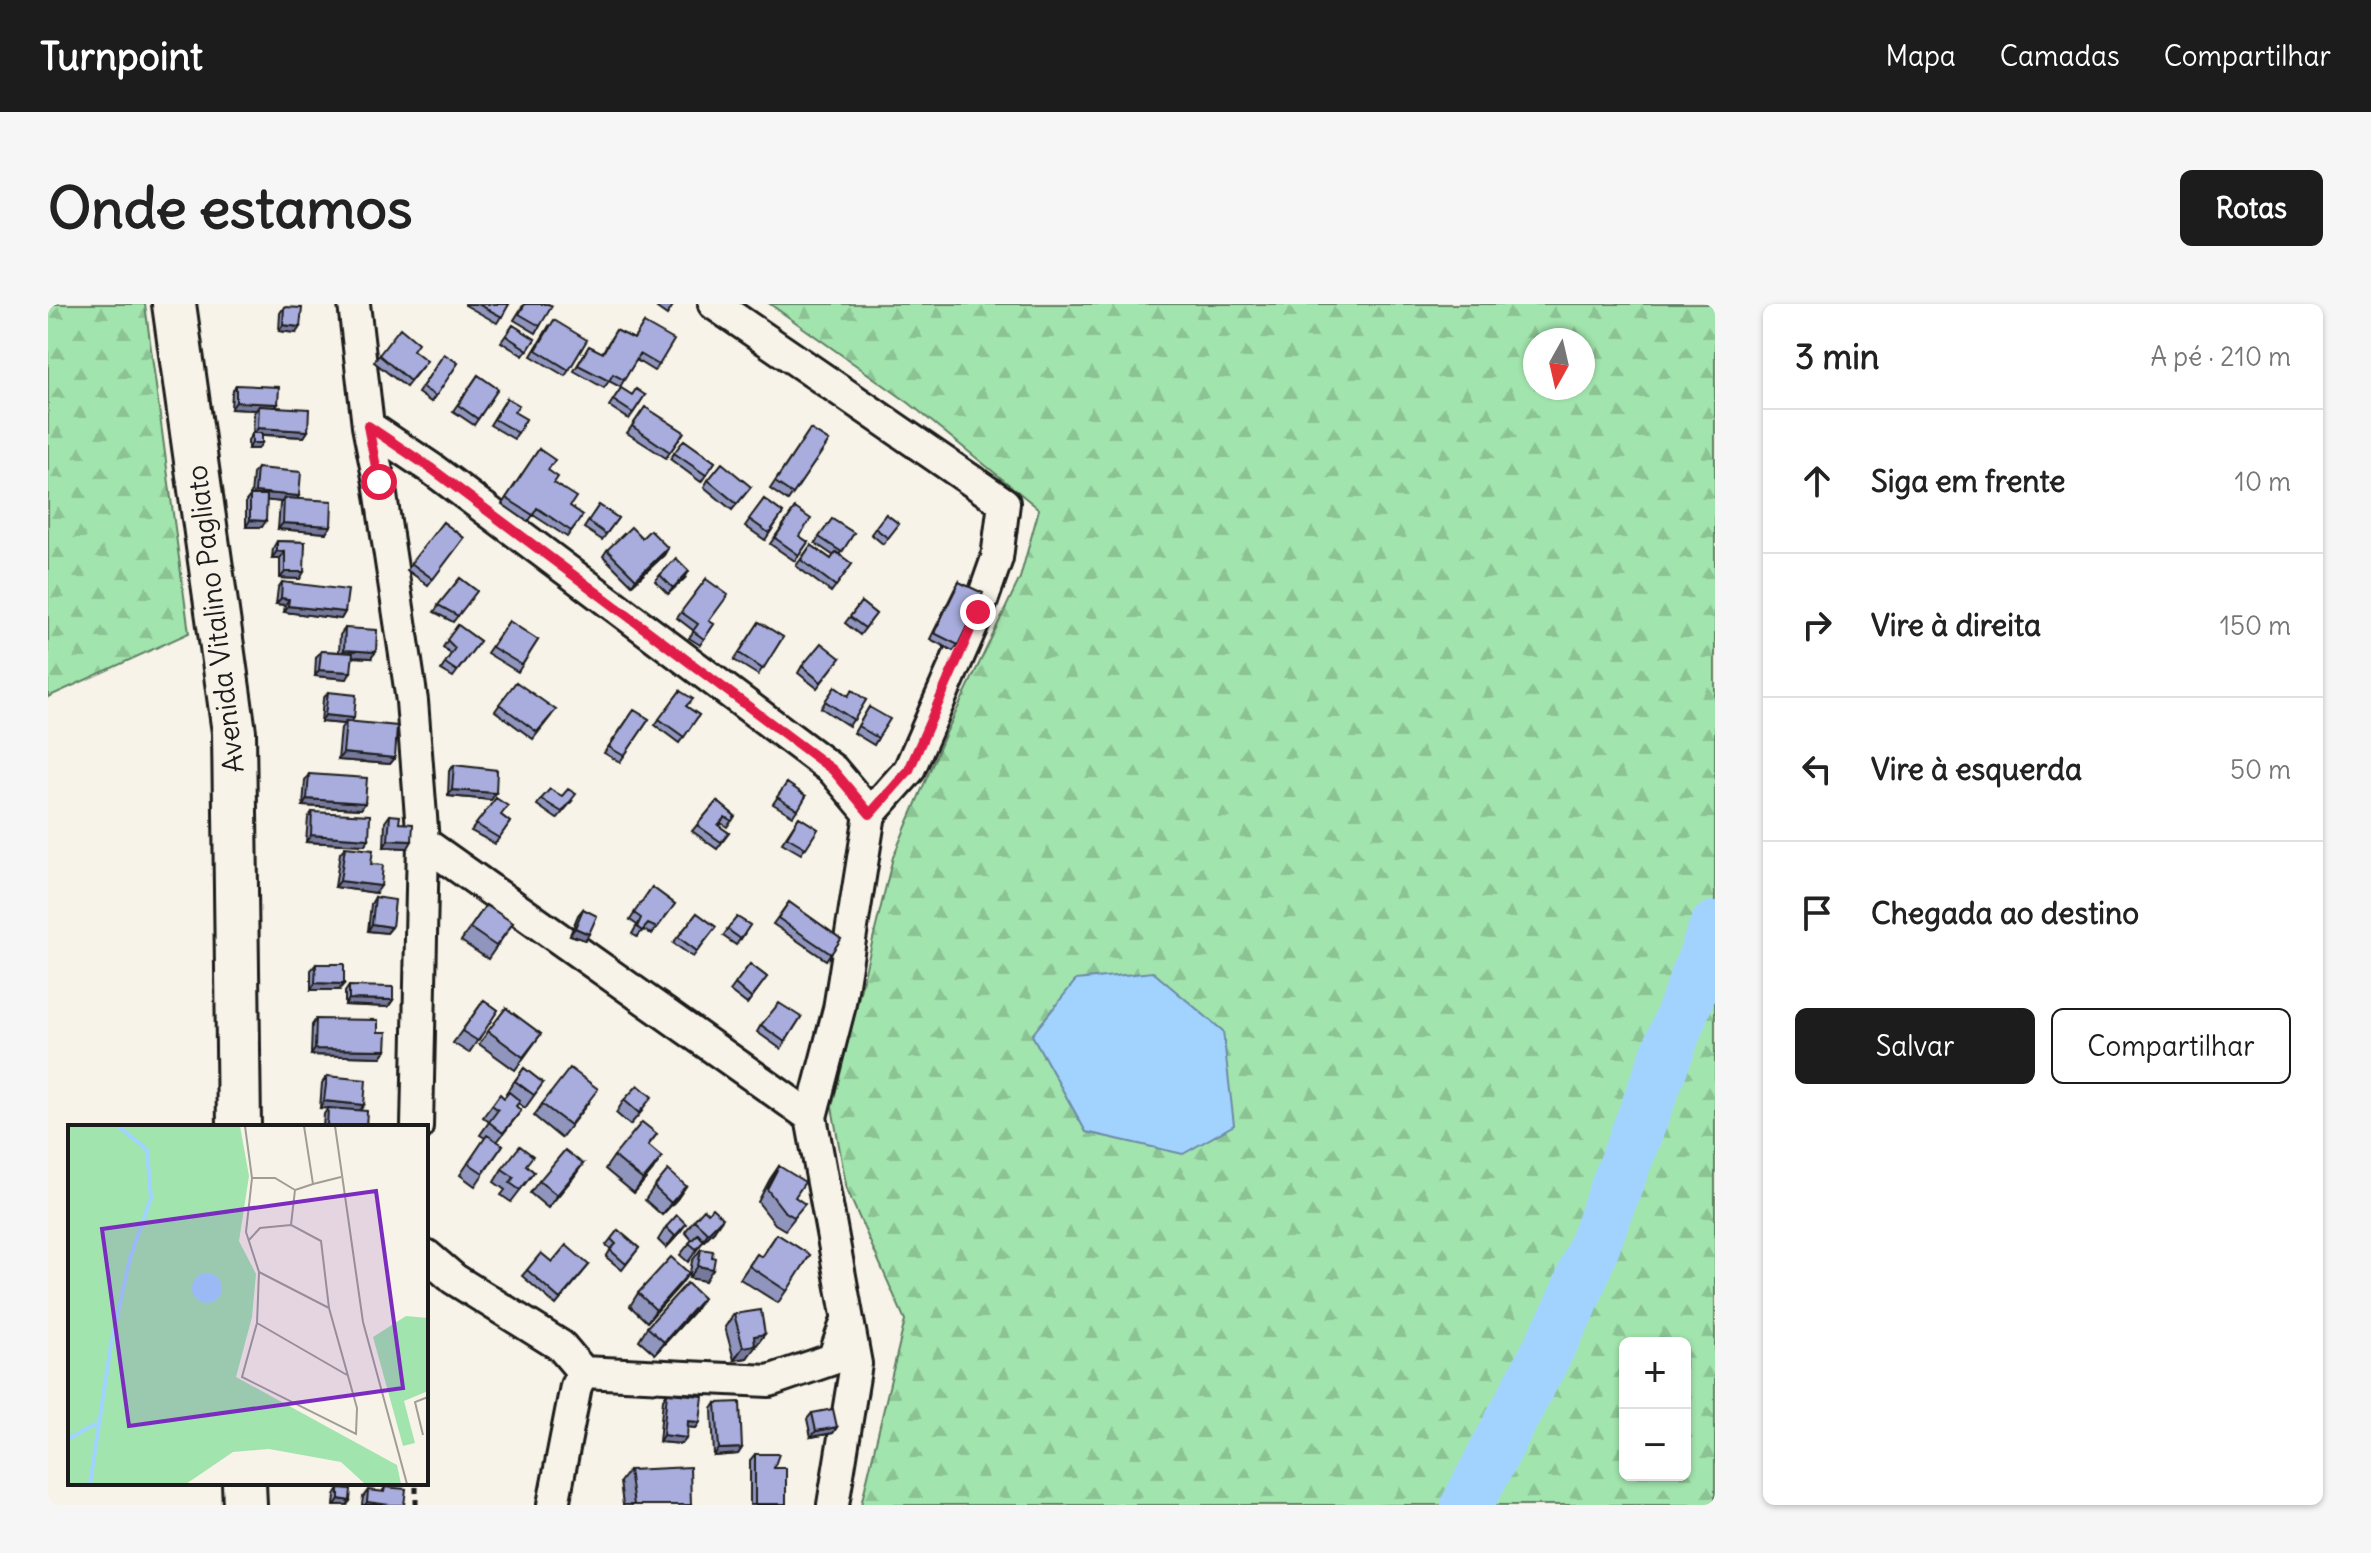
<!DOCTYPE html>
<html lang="pt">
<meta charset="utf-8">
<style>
body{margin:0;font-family:Delius,sans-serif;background:#f6f6f6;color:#222}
.controls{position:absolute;right:24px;bottom:24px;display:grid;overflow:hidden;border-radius:12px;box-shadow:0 2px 6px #0004}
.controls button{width:72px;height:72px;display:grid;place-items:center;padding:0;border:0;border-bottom:2px solid #e0e0e0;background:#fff;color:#222;font:40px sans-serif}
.compass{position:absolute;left:1475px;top:24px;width:72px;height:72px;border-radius:50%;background:#fff;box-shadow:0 2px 6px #0004;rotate:188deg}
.stop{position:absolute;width:24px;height:24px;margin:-18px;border:6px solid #e11d48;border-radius:50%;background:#fff}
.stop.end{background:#e11d48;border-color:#fff;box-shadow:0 2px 8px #0008}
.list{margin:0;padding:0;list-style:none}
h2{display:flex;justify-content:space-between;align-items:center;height:104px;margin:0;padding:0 32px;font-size:34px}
h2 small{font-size:26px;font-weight:400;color:#767676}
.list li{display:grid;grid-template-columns:52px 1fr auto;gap:24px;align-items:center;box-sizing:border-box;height:144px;padding:0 32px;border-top:2px solid #e0e0e0}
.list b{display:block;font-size:30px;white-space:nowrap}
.list em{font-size:26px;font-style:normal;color:#767676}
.actions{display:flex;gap:16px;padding:24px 32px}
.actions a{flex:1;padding:18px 0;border:2px solid #1c1c1c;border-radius:12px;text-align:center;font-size:28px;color:#1c1c1c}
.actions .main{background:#1c1c1c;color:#fff}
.icon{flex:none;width:44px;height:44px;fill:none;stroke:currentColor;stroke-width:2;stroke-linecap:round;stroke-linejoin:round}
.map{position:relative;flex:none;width:1667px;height:1201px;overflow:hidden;border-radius:12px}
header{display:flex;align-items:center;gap:48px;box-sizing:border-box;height:112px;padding:0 40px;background:#1c1c1c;color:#fff}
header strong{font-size:38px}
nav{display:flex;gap:44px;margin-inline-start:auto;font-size:28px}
.intro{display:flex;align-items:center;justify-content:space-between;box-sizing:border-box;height:192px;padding:0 48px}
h1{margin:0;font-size:56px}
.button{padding:20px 36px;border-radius:12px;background:#1c1c1c;color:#fff;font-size:28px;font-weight:700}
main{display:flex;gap:48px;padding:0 48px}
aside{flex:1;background:#fff;border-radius:12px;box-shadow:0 2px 6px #0004}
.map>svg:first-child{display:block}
</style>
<header>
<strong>Turnpoint</strong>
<nav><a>Mapa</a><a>Camadas</a><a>Compartilhar</a></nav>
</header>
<div class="intro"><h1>Onde estamos</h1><a class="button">Rotas</a></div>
<main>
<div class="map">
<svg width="1667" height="1201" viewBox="0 0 1667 1201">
<defs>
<pattern id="forest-firs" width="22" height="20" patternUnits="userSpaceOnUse" patternTransform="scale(2)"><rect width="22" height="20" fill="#a2e4ad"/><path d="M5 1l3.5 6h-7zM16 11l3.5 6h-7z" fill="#8bc394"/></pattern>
</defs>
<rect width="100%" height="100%" fill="#f7f3e8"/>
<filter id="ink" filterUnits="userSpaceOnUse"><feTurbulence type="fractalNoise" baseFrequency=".0125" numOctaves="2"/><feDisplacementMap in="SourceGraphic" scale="16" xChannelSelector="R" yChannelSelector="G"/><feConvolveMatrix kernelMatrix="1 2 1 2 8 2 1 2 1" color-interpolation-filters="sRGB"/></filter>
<g filter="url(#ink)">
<!-- forest -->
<path fill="url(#forest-firs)" stroke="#5f8064" stroke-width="2" fill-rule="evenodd" d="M0,0H97L141,329L0,393Z
M722,0H1667V1201H813L857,1016L799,886L784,803L845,553L897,431L972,274L991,205L861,99ZM1487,36H1535V84H1487ZM1577,1039H1637V1171H1577Z"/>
<!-- water -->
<path fill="#a2d3ff" stroke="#6c8aa4" stroke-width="2" d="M1105,668L1175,727L1186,821L1135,850L1038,828L984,731L1028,676Z"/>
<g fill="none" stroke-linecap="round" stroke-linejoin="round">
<!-- river -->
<path stroke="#a2d3ff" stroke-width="52" d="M1419,1201L1523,1002L1667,623"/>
<!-- street casing -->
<g stroke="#1c1c1c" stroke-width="36">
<path id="street" d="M306,0L320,122L331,178L364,397L375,538L369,823
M666,0L956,199L949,254L930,308L861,466L822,510L791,705L763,813L808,1060L785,1201
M320,122L384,165L785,466L822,510
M375,538L763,813
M378,951L406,975L513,1042L535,1068L528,1082L505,1201
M535,1068L721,1077L785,1055L799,1016"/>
</g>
<!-- secondary casing -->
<g stroke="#1c1c1c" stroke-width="48">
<path id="secondary" d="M126,0L186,428L191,823
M196,1179L197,1201"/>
</g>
<!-- path -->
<path stroke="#1c1c1c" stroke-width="5" stroke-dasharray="6 6" stroke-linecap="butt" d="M368,1201V1179"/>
<!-- street -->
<use href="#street" stroke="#f7f3e8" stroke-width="30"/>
<!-- secondary -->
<use href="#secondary" stroke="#f7f3e8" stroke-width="42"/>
</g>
<!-- wall -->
<path fill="#9095be" stroke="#1c1c1c" stroke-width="2" d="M417,0H461L449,19L417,1Z
M476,0H500L492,22L488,29L466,16Z
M612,0H626L619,11L609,4Z
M236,3L248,29L231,27L232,9Z
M596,19L611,61L606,67L588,56L572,83L561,77L556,84L526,67L541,42L554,49L568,26L586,35Z
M465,21L487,35L475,52L453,38Z
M501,22L521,66L517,72L483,52Z
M365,46L374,63L358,83L326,58L331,51Z
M396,50L410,59L383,98L370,89Z
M430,71L450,85L426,121L405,107Z
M188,81L228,103L260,127L256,133L214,131V139L210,145H200V136L205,129L206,108L208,106L183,105L184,88Z
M573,84L584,91H597L581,115L561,102Z
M459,94L466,108L478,115L466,135L442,121Z
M597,103L636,128L618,154L579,129Z
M762,125L781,137L740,197L722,185Z
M636,136L667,158L653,178L622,155Z
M491,145L506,179L522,202L535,211L519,233L485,211L480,218L454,200Z
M209,164L249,194L283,222L278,229L230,225L232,200L234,198L218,196L214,223H198V197L203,191L205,170Z
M660,176L703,183L684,206L656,183Z
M716,195L735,209L717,236L697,222Z
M551,201L570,214L554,236L536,224Z
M747,204L751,232L760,238L747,257L722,240Z
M838,210L851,220L835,240L823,230Z
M784,215L806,229L791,251L804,260L783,288L748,262L763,241L783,255L786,252L767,239Z
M395,218L416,234L380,281L359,266Z
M594,234L620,244L616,251L584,281L555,252L559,246Z
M229,237L257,238L252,275L232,274V254H224L225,244Z
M612,271L637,274L620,290L607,277Z
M412,274L429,287L405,318L386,308Z
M658,275L661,317L666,320L652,341L641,334L646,327L629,314Z
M234,278L297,308L293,315L236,308L237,301L228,300L230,284Z
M911,278L910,341L905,347L882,335L907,284Z
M813,298L828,310L812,331L797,319Z
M461,317L490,336L470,368L439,349Z
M711,318L735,333L710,371L686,356Z
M410,321L432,337L405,373L393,366L403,350L395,343Z
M297,324L323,354L305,353L299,375L267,372L268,353L273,347L291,348L292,331Z
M792,354L769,384L750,369L754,362Z
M468,378L503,412L485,435L447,407Z
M787,383L800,392L818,396L801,422L773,404Z
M632,387L639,403L651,411L631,439L607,421Z
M280,388L303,418L347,454L342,460L290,456L293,424L296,420L273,418L275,395Z
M821,403L830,434L826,441L806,429Z
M586,406L601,415L572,458L556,449Z
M406,461L448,489L443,496L400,492L401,467Z
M261,470L317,499L313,505L255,502L257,476Z
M739,479L758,492L745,512L725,500Z
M448,494L453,511L462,518L447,540L423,527Z
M493,495L524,497L509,515L489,501Z
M669,497L687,512L679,523L673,519L670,522L681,529L669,545L644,527Z
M264,508L321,535L317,541L258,538L260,514Z
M342,511L351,519L360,544L336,543L337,518Z
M751,513L770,525L753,550L734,539Z
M297,543L323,560L328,589L287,583L292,549Z
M604,583L627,600L604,630L595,626L589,633L584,630L589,621L582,616Z
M327,593L344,623L339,629L320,627L323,600Z
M741,598L793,635L778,656L725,620Z
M438,601L465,619L440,655L413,637Z
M535,605L537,636L522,631L530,611Z
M649,609L668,623L645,653L625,639Z
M689,613L702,621L688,641L675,632Z
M268,660L291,686H263V666Z
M702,660L719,673L699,700L682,687Z
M301,682L345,696L340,703L297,701V688Z
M436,696L450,706L421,749L405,739Z
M458,704L493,730L467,766L431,740Z
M753,713L733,745L709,728L713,721Z
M268,715L330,728L338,746L333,753L263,751L264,721Z
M476,764L495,779L477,804L470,799L468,802L473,807L449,838L455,841L427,882L412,871L437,834L432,831L441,818L435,813L444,801L456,794L459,790L458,789Z
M279,772L316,801L312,806L318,823H275L276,810L280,804H272L274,779Z
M576,796L595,806L582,821L568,809Z
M541,798L513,834L486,812L494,800Z
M609,830L600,842L605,866L586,889L557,865L566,852Z
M535,860L500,904L482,889L491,877Z
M478,862L486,868L463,898L453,891L457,886L446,878L454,865Z
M731,862L747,893L748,912L737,926L727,920L710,898L722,875Z
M638,882L629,895L614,911L597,896L606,883Z
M646,916L666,927L656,936L640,958L632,951L644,936L637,928Z
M618,923L629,932L618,944L610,936Z
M570,926L591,944L574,966L558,953L563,945L558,941Z
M729,930L762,951L730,999L692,975L709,950L713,953Z
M653,945L664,953L657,977L641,974L644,957Z
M504,958L541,961L508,1001L474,972L479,966Z
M641,969L632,981L599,1018L582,1002L590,989Z
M647,1006L607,1050L591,1036L599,1023Z
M686,1010L708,1043H706L699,1054L686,1056L677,1023Z
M619,1089L652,1118L648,1124L640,1123L634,1140L611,1138L615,1095Z
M668,1099L694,1144L690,1150L666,1152L664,1105Z
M764,1109L789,1123L785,1129L763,1133L759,1115Z
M707,1150L726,1164L737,1201H702V1156Z
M581,1166L643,1201H575L572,1178Z
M337,1183L356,1201H314L315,1193L320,1186L334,1188Z
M291,1184L299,1201H286L287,1191Z"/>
<!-- shaded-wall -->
<path fill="#76799b" stroke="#1c1c1c" stroke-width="2" d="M235,21L252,23L248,29L231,27Z
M188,98L230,100L225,106L211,102L208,106L183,105Z
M210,124L260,127L256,133L205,130Z
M204,139H214L210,145H200Z
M207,188L251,192L247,199L236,194L234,198L203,195Z
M202,216L218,217L214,223H198Z
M235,219L283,222L278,229L230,225Z
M620,244L616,251L584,281L588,275Z
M229,247L237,248L232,254H224Z
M641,267L637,274L620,290L625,284Z
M237,268H256L252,275L232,274Z
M233,294L241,295L237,301L228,300Z
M240,302L297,308L293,315L236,308Z
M296,346L328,348L323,354L291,352Z
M271,366L303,368L299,375L267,372Z
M277,411L306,414L301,421L298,417L296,420L273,418Z
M295,449L347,454L342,460L290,456Z
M404,486L448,489L443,496L400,492Z
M259,495L317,499L313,505L255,502Z
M263,531L321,535L317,541L258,538Z
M340,536L364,537L360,544L336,543Z
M292,577L333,582L328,589L287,583Z
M324,620L344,623L339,629L320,627Z
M527,624L541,630L537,636L522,631Z
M267,679L296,680L291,686H263Z
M301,695L345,696L340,703L297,701Z
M267,745L338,746L333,753L263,751Z
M276,797L316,801L311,807L272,804Z
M614,853L605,866L586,889L595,876Z
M535,860L526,873L500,904L509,891Z
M638,882L629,895L614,911L623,899Z
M675,914L666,927L651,942L660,929Z
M638,920L629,932L618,944L627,932Z
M650,962L665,965L657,977L641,974Z
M641,969L632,981L599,1018L608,1006Z
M655,994L647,1006L607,1050L616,1038Z
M717,1030L699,1054L686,1056L695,1043L706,1032Z
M640,1117L652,1118L648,1124L636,1123Z
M789,1123L785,1129L763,1133L768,1127Z
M615,1131L639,1134L634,1140L611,1138Z
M694,1144L690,1150L666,1152L671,1145Z
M291,1195L302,1197L299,1201H287Z
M319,1198L342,1201H317Z"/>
<!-- building -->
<path fill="#a8addd" stroke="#1c1c1c" stroke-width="2" d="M430,0H461L454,13Z
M477,0H500L504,2L492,22L471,10Z
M236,3L254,4L252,23L235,21Z
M506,16L539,36L521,66L488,46Z
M596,19L626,36L611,61L592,50L576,76L565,70L561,77L530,61L541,42L555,49L568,26L586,35Z
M465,21L487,35L480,46L458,32Z
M352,24L370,39L365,46L379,57L362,77L331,51Z
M396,50L410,59L388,92L374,83Z
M430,71L450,85L430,115L410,101Z
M188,81L231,83L230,100L188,98Z
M573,84L584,91L588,85L597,91L585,109L565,96Z
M459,94L471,101L466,108L478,115L470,129L446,115Z
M211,102L261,105L260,127L210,124Z
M597,103L636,128L622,148L584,122Z
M762,125L781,137L745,190L727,178Z
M204,129H214V139H204Z
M636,136L667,158L658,171L626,149Z
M491,145L507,156L500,166L510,173L506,179L528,193L522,202L535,211L523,227L489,204L485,211L458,194Z
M674,159L703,183L689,200L660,176Z
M209,164L253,168L251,192L207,188Z
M202,191H219L218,217L202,216Z
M236,194L284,197L283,222L235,219Z
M716,195L735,209L721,229L701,215Z
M551,201L570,214L558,230L540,217Z
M747,204L763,215L751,232L760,238L751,251L727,234Z
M838,210L851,220L840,234L827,224Z
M784,215L806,229L794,248L771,233Z
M395,218L416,234L385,275L363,259Z
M583,223L594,234L602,226L620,244L588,275L559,246Z
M229,237L257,238L256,268H237V248L229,247Z
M763,241L783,255L788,248L804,260L788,282L753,256Z
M628,254L641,267L625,284L612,271Z
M412,274L429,287L410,312L390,301Z
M658,275L680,291L661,317L666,320L656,335L645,327L650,320L633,308Z
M234,278L300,286L297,308L240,302L241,295L233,294Z
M911,278L935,289L910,341L886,329Z
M813,298L828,310L817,324L802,313Z
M461,317L490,336L474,361L444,343Z
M711,318L735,333L715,365L691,349Z
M410,321L432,337L409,367L397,359L407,344L399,336Z
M297,324L329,326L328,348L296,346Z
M773,339L792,354L773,378L754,362Z
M273,347L305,349L303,368L271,366Z
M468,378L508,406L489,428L451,400Z
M787,383L800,392L804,386L818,396L806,416L777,397Z
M632,387L645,395L638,402L651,411L636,433L611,415Z
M280,388L308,391L306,414L277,411Z
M821,403L842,415L830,434L810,422Z
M586,406L601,415L576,452L561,443Z
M298,417L349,422L347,454L295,449Z
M406,461L449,466L448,489L404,486Z
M261,470L319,474L317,499L259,495Z
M739,479L758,492L750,506L729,493Z
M502,485L514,492L520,485L528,490L514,508L493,495Z
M448,494L460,502L453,511L462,518L451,534L428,520Z
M669,497L687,512L684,517L677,513L670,521L681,529L673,538L649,521Z
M264,508L322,511L321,535L263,531Z
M342,511L352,512L351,519L365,520L364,537L340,536Z
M751,513L770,525L758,544L739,533Z
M297,543L325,546L323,560L335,561L333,582L292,577Z
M604,583L627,600L609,624L600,620L594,627L589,623L593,614L586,609Z
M327,593L347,596L344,623L324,620Z
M741,598L793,635L783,650L730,614Z
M438,601L465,619L448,642L422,624Z
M535,605L549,612L541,630L527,624Z
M649,609L668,623L649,647L630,633Z
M689,613L702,621L693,635L679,625Z
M268,660H296V680L267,679Z
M702,660L719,673L703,694L687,680Z
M301,682L345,683V696L301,695Z
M436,696L450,706L430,737L414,727Z
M731,699L753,713L737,738L713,721Z
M458,704L493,730L475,753L440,727Z
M268,715L330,716V728H339L338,746L267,745Z
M476,764L495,779L486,791L467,777Z
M522,764L550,785L522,821L494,800Z
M279,772L318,776L316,801L276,797Z
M590,781L604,793L591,809L576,796Z
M461,788L472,797L468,802L473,807L455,829L441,818L450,806L444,801L452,790L456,794Z
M280,804L319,807L318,823H279Z
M594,818L609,830L600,841L614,853L595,876L566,852Z
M439,831L455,841L435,869L420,859Z
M472,842L485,852L478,861L486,868L472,886L462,879L466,873L454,865Z
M517,846L535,860L509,891L491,877Z
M731,862L757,878L747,893L757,900L746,913L736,907L719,885Z
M620,866L638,882L623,899L606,883Z
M664,904L675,914L660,929L646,916L656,905L660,909Z
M629,911L638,920L627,932L618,923Z
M570,926L591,944L578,960L562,946L568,940L563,935Z
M650,930L656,937L648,945L641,939Z
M729,930L762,951L739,987L701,962L709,950L714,953Z
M518,941L541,961L512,995L479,966L493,949L504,958Z
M653,945L665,947L664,953L667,954L665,965L650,962Z
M623,953L641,969L608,1006L590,989Z
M639,979L655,994L616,1038L599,1023Z
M713,1006L717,1030L706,1032L707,1041L695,1043L686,1010Z
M619,1089L655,1092L652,1118L640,1117L639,1134L615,1131Z
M692,1098L694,1144L671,1145L668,1099Z
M785,1105L789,1123L768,1127L764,1109Z
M707,1150H731L726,1164H738V1200H707Z
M642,1163L643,1201H586L581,1166Z
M337,1183L358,1185L356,1201H342L319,1198L320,1186L336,1188Z
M291,1184L303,1185L302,1197L291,1195Z"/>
</g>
<g fill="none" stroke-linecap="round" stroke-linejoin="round" filter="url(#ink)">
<!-- route -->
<path stroke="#e11d48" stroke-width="10" d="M331,178L320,122L384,165L785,466L822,510L861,466L930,308"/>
</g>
<g text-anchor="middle" stroke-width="7" stroke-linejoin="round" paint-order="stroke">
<!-- street labels -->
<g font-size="28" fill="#1c1c1c" stroke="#f7f3e8">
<text transform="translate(167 315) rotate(-97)" y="10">Avenida Vitalino Pagliato</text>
</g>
</g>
<!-- overview -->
<g transform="translate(20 821)">
<rect width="360" height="360" fill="#f7f3e8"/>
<path d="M0,1H172L181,51L171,116L188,149L184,192L168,252L329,340L333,359H297L273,337L201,324L165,327L118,359H0ZM338,191L360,193V266L336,276L347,318L335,321L305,212Z" fill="#a2e4ad"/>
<path d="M124 163a15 15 0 1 1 30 0a15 15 0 1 1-30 0Z" fill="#a2d3ff"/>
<path fill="none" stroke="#a2d3ff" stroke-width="4" d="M0,314L29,298M22,359L43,219L62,133L83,73L79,25L50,1"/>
<path fill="none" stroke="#9f9d96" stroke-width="2" d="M177,1L184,53L178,107L191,147L189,198L174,252L288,309L289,283L261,183L253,116L223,100L227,65L245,59L236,1M267,1L295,197L339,359M184,53H207L227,65M245,59L273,52M181,115L192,103L223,100M191,147L261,183M189,198L279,250M355,310L347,277L360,272"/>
<path fill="#7b2cbf" fill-opacity="0.15" stroke="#7b2cbf" stroke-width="4" d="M308,66L335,263L61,301L34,104Z"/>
<rect width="360" height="360" fill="none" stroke="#1c1c1c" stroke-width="4"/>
</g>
</svg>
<div class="controls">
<button>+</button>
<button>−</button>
</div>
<svg class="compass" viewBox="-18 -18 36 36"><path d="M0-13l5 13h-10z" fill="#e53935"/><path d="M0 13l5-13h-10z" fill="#767676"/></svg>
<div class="stop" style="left:331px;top:178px"></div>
<div class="stop end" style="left:930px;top:308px"></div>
</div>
<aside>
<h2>3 min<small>A pé · 210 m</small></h2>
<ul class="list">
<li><svg class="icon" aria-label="ahead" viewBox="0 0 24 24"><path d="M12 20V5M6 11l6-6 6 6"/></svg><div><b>Siga em frente</b></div><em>10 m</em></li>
<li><svg class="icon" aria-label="right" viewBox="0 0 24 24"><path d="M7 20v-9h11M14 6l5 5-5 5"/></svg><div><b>Vire à direita</b></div><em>150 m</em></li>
<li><svg class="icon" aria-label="left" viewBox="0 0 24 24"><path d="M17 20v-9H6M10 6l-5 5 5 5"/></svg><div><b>Vire à esquerda</b></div><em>50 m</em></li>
<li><svg class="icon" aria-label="arrive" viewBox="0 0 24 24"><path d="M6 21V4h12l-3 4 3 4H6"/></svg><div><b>Chegada ao destino</b></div></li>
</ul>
<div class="actions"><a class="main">Salvar</a><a>Compartilhar</a></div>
</aside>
</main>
